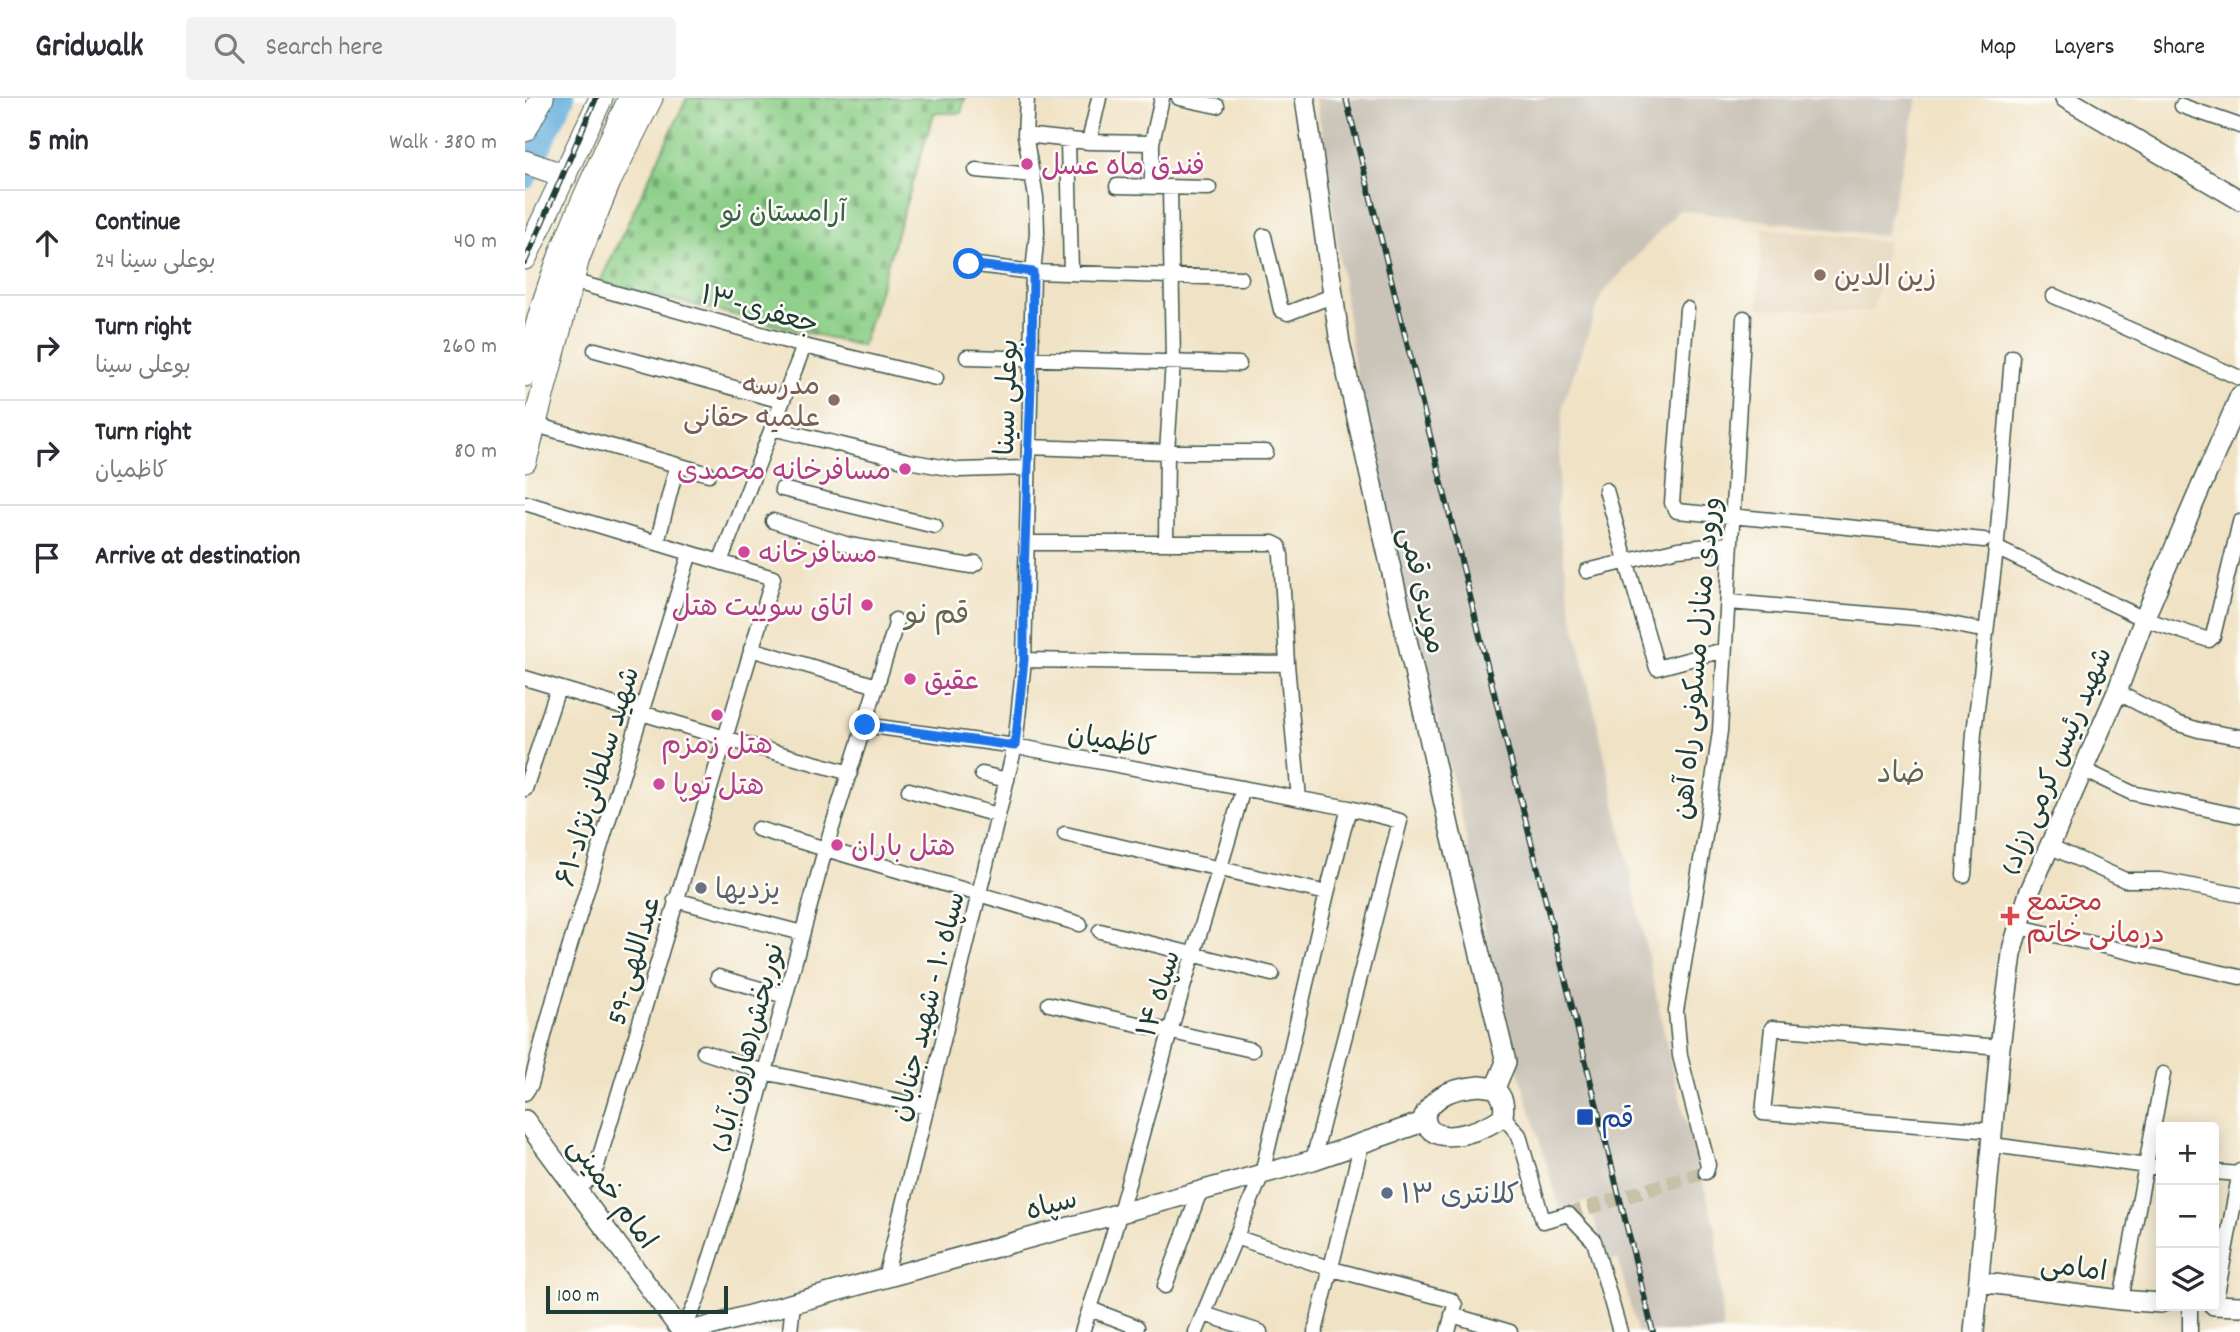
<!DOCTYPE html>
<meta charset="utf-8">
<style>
body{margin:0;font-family:Dekko,"Playpen Sans Arabic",sans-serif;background:#f2f2f3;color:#2b2b33}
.controls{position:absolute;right:21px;bottom:21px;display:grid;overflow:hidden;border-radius:7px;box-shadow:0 4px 18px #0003}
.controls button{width:63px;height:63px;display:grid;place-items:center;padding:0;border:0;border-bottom:2px solid #e1e1e2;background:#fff;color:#2b2b33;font:35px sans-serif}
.scale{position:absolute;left:21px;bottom:18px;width:182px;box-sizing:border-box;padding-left:7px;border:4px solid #1f3d34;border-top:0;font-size:19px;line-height:24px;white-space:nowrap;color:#1f3d34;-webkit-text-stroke:5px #fdfcf7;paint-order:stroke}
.stop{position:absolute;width:21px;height:21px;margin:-16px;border:5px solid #1a73e8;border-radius:50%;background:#fff}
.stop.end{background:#1a73e8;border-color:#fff;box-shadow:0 2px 7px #0008}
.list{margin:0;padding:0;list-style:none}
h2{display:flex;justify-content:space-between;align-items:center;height:91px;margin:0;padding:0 28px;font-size:30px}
h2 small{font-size:23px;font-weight:400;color:#7c7c81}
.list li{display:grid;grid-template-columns:46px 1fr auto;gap:21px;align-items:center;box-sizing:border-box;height:105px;padding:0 28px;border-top:2px solid #e1e1e2}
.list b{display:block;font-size:26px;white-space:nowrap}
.list p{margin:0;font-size:23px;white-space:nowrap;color:#7c7c81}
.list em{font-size:23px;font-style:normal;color:#7c7c81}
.icon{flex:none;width:38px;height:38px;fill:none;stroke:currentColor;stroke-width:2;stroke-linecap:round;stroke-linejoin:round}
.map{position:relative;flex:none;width:1715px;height:1234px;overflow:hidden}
header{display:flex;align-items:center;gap:42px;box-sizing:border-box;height:98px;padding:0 35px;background:#fff;border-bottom:2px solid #e1e1e2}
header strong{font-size:33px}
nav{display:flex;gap:38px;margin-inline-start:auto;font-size:24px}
.search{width:490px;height:63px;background:#f2f2f3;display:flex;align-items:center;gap:18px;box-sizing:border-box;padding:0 24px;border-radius:7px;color:#7c7c81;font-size:26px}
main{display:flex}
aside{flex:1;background:#fff}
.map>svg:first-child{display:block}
</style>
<header>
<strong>Gridwalk</strong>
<div class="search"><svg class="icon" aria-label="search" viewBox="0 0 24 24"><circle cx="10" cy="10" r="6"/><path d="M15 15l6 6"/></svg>Search here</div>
<nav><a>Map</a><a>Layers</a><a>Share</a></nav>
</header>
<main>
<aside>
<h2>5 min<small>Walk · 380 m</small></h2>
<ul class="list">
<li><svg class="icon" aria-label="ahead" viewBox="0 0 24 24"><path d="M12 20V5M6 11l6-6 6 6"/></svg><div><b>Continue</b><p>بوعلی سینا 24</p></div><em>40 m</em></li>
<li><svg class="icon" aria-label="right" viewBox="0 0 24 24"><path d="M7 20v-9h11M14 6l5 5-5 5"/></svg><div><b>Turn right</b><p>بوعلی سینا</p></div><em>260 m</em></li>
<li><svg class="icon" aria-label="right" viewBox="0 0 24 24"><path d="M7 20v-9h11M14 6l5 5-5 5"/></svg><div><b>Turn right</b><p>کاظمیان</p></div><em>80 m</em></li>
<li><svg class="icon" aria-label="arrive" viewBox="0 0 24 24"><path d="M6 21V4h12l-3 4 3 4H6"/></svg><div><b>Arrive at destination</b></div></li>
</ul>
</aside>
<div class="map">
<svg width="1715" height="1234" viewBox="0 0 1715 1234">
<defs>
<pattern id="cemetery-stones" width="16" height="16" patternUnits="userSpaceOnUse" patternTransform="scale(1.75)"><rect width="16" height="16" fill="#8ccf88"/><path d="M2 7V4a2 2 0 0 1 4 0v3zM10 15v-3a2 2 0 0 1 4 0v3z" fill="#72a970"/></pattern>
</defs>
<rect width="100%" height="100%" fill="#fdfcf7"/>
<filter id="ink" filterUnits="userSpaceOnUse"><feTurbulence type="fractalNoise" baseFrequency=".0143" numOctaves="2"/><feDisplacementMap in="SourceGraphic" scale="14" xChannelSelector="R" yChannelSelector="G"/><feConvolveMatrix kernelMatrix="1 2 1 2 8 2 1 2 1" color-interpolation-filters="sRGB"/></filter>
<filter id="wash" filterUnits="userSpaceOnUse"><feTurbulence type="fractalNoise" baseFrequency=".00686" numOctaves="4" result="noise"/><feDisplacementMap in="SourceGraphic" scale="28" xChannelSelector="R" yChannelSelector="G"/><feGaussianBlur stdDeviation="1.57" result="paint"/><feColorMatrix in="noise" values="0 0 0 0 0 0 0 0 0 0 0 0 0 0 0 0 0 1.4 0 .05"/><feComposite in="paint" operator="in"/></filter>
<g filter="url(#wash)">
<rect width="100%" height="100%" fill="#f0e2c4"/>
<!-- built -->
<path fill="#e2d2b5" d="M1238,130L1363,144L1349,210L1345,214L1233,210Z"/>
<!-- railway -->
<path fill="#cac3b8" d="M790,0H1393L1360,138L1154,112L1077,196L1038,306L1032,413L1045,505L1085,681L1147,971L1191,1132L1198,1234H1112L1093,1161L1081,1164L1064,1103L1035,1110L995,979L955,810L934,706L870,464L830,271L797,34Z"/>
<!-- cemetery -->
<path fill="url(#cemetery-stones)" stroke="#56865e" stroke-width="2" d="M162,0H440L436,15H409L337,248L75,184Z"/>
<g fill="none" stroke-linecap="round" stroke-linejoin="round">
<!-- river -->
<path stroke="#64aedc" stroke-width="23" d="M0,80L38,0"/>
</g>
</g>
<g filter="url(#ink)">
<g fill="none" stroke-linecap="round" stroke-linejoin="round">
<!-- street-tunnel -->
<path stroke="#c6c1a7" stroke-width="14" stroke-dasharray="14 7" stroke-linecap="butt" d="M1043,1116L1181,1074"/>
<!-- street casing -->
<g stroke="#3e564a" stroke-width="17">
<path id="street" d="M654,0L692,8
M1657,8L1715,28
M500,37L564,44L627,45
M543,41L546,175
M564,44L574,0
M451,72L508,77
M592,88L684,90
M627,89V45L637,0
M739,138L756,212L763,215L807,198
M444,166L508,174L716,180
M47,183L279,248L411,280
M1529,198L1715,280
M1162,211L1147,405L1152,413L1459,442
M70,252L257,303
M442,259L714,266
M11,327L184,376
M247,330L383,363L434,372L502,370
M504,349L642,354H741
M257,391L410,428
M1081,392L1132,570L1199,552
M0,405L248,480L72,1068L67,1078L53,1092
M248,423L324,447L446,468L451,465
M132,445L152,367
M501,445H748L754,448L756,457L762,566L774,701
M641,445L642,354L648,264L645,89
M1471,450L1619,521L1684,542L1688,538L1715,424
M195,464L279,248
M1062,473L1153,451L1205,446
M1204,504L1402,521L1451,531
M226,551L352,588
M499,562L762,566
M0,580L220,646L325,675
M1592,594L1651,625L1674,632L1715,639
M339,627L490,648L824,710L875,723L788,1062
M1559,672L1607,695L1715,718
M457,676L482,682
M0,691L33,590
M384,692L472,717
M233,731L555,826
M540,736L802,795
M1524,748L1600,782H1635L1715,797
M1439,777L1449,635L1472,443L1487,259
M150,802L277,835
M1494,829L1715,879
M575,833L747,876
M193,879L260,898
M524,906L727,952
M179,954L239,974L402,1009
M0,995L6,986L30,897L165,455
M978,1018L994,1037L1018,1123L1043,1116L1069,1143L1095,1234
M1468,1033L1238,1015L1247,930L1475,949
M1468,1047L1636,1070
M1181,1074L1183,1067L1155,958L1151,913L1180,738L1195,633L1219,220
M1689,1074L1715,1076
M710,1139L807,1171L926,1202L930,1207L923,1234
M360,1180L490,648L499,562L508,174L512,135L511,99L500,37L502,0
M640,1188L675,1093
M1596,1202L1638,976
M1690,1207L1715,1073
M565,1211L612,1229
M679,1216L735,1234
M927,1217L985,1234
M158,1234L172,1202L212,1077L300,752L371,526L370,522
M265,1234L268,1205
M557,1234C591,1135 617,1035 645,934C668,852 696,772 718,690
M671,1234L737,1076L802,795L824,710
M790,1234L837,1044
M1665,1234V1208"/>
</g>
<!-- secondary casing -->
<g stroke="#3e564a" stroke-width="22">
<path id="secondary" d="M780,0L815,245L925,732L981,964L970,990
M1540,0L1715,102
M955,988L970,990C978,1000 980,1005 978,1018C964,1030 918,1049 903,1029C901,1026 900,1022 899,1018C910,995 931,990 955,988Z
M0,1022L157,1234
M1454,1184L1596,1202L1636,1205
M1689,1207L1715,1208
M163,1234L788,1062L901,1023
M1449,1234L1475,949L1488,848L1504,795L1592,594L1619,521L1715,298"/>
</g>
<!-- primary casing -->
<g stroke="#3e564a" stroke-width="25">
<path id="primary" d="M0,32L17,0
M0,64L40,78
M0,160L76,0
M0,277C20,176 63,92 105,0
M0,363L53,160L84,84L126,0"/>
</g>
<!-- street -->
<use href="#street" stroke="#fff" stroke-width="14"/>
<!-- secondary -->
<use href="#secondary" stroke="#fff" stroke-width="19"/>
<!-- primary -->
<use href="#primary" stroke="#fff" stroke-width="23"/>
<!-- rail casing -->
<g stroke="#1f3d34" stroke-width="6">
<path id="rail" d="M821,0L1128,1234
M0,164L71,0"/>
</g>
<!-- rail -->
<use href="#rail" stroke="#fdfcf7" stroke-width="3.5" stroke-dasharray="10" stroke-linecap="butt"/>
</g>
</g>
<g fill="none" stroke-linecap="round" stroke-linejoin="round" filter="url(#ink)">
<!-- route -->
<path stroke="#1a73e8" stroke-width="9" d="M340,627L490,648L499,562V475L507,261L508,174L444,166"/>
</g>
<!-- markers -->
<g fill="#d1479c" stroke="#fdfcf7" stroke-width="2.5">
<circle cx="502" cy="66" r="7"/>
<circle cx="380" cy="371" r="7"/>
<circle cx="219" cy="454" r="7"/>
<circle cx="342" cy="507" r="7"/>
<circle cx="385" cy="581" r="7"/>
<circle cx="192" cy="617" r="7"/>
<circle cx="134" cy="686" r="7"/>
<circle cx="312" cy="747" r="7"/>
</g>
<g fill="#8d6e63" stroke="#fdfcf7" stroke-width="2.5">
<circle cx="1295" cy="177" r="7"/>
<circle cx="309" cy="302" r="7"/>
</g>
<circle fill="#6b7280" stroke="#fdfcf7" stroke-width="2.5" cx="176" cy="790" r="7"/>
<path fill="#e0444e" stroke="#fdfcf7" stroke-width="2.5" d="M1481.5 807.5h7v7h7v7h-7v7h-7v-7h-7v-7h7z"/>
<rect fill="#1a4fb4" stroke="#fdfcf7" stroke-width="2.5" x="1051" y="1010" width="18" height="18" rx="3.5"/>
<circle fill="#5c6f8a" stroke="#fdfcf7" stroke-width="2.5" cx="862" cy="1095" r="7"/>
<g text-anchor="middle" stroke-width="5" stroke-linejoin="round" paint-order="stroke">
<!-- hotel labels -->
<g font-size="28" fill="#b23c85" stroke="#fdfcf7" text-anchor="start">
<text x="516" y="76">فندق ماه عسل</text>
<text x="366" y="381" text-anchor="end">مسافرخانه محمدی</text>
<text x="233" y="464">مسافرخانه</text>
<text x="328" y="517" text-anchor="end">اتاق سوییت هتل</text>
<text x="399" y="591">عقیق</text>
<text x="192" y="655" text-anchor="middle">هتل زمزم</text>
<text x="148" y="696">هتل توپا</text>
<text x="326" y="757">هتل باران</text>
</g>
<!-- park labels -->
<g font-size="28" fill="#3a6249" stroke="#fdfcf7">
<text x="259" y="123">آرامستان نو</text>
</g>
<!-- education labels -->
<g font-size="28" fill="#785e54" stroke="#fdfcf7" text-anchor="start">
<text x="1309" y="187">زین الدین</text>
<text x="295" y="296" text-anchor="end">مدرسه<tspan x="295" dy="32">علمیه حقانی</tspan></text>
</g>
<!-- street labels -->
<g font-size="28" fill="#1f3d34" stroke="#fdfcf7">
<text transform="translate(235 210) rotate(15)" y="10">جعفری-۱۳</text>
<text transform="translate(480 299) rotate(-88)" y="10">بوعلی سینا</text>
<text transform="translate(899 492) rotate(77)" y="10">مویدی قمی</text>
<text transform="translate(1170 560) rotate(-85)" y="10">ورودی منازل مسکونی راه آهن</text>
<text transform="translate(587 641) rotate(10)" y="10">کاظمیان</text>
<text transform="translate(1530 662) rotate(-67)" y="10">شهید رئیس کرمی (زاد)</text>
<text transform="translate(71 678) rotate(-73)" y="10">شهید سلطانی‌نژاد-۶۱</text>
<text transform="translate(107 862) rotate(-74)" y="10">عبداللهی-59</text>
<text transform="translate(632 895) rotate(-73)" y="10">سپاه ۱۴</text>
<text transform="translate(401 908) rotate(-76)" y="10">سپاه ۱۰ - شهید جنابان</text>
<text transform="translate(221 949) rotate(-75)" y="10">نوربخش(هارون آباد)</text>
<text transform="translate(89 1094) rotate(54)" y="10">امام خمینی</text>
<text transform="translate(526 1105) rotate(-15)" y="10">سپاه</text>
<text transform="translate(1549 1168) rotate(7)" y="10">امامی</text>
</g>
<!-- worship labels -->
<g font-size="28" fill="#5b616d" stroke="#fdfcf7" text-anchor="start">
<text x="190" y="800">یزدیها</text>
</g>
<!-- health labels -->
<g font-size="28" fill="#be3a42" stroke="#fdfcf7" text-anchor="start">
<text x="1501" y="812">مجتمع<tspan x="1501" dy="32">درمانی خاتم</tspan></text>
</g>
<!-- transit labels -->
<g font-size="28" fill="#164399" stroke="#fdfcf7" text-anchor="start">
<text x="1076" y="1029">قم</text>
</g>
<!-- service labels -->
<g font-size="28" fill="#4e5e75" stroke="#fdfcf7" text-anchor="start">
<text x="876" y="1105">کلانتری ۱۳</text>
</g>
<!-- neighbourhood labels -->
<g font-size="30" fill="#65664e" stroke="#fdfcf7">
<text x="412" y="525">قم نو</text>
<text x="1376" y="684">ضاد</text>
</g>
</g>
</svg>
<div class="controls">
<button>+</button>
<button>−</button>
<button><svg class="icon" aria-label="layers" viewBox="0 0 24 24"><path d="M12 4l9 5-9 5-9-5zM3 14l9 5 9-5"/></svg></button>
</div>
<div class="scale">100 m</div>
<div class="stop" style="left:444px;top:166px"></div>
<div class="stop end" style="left:340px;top:627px"></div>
</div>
</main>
